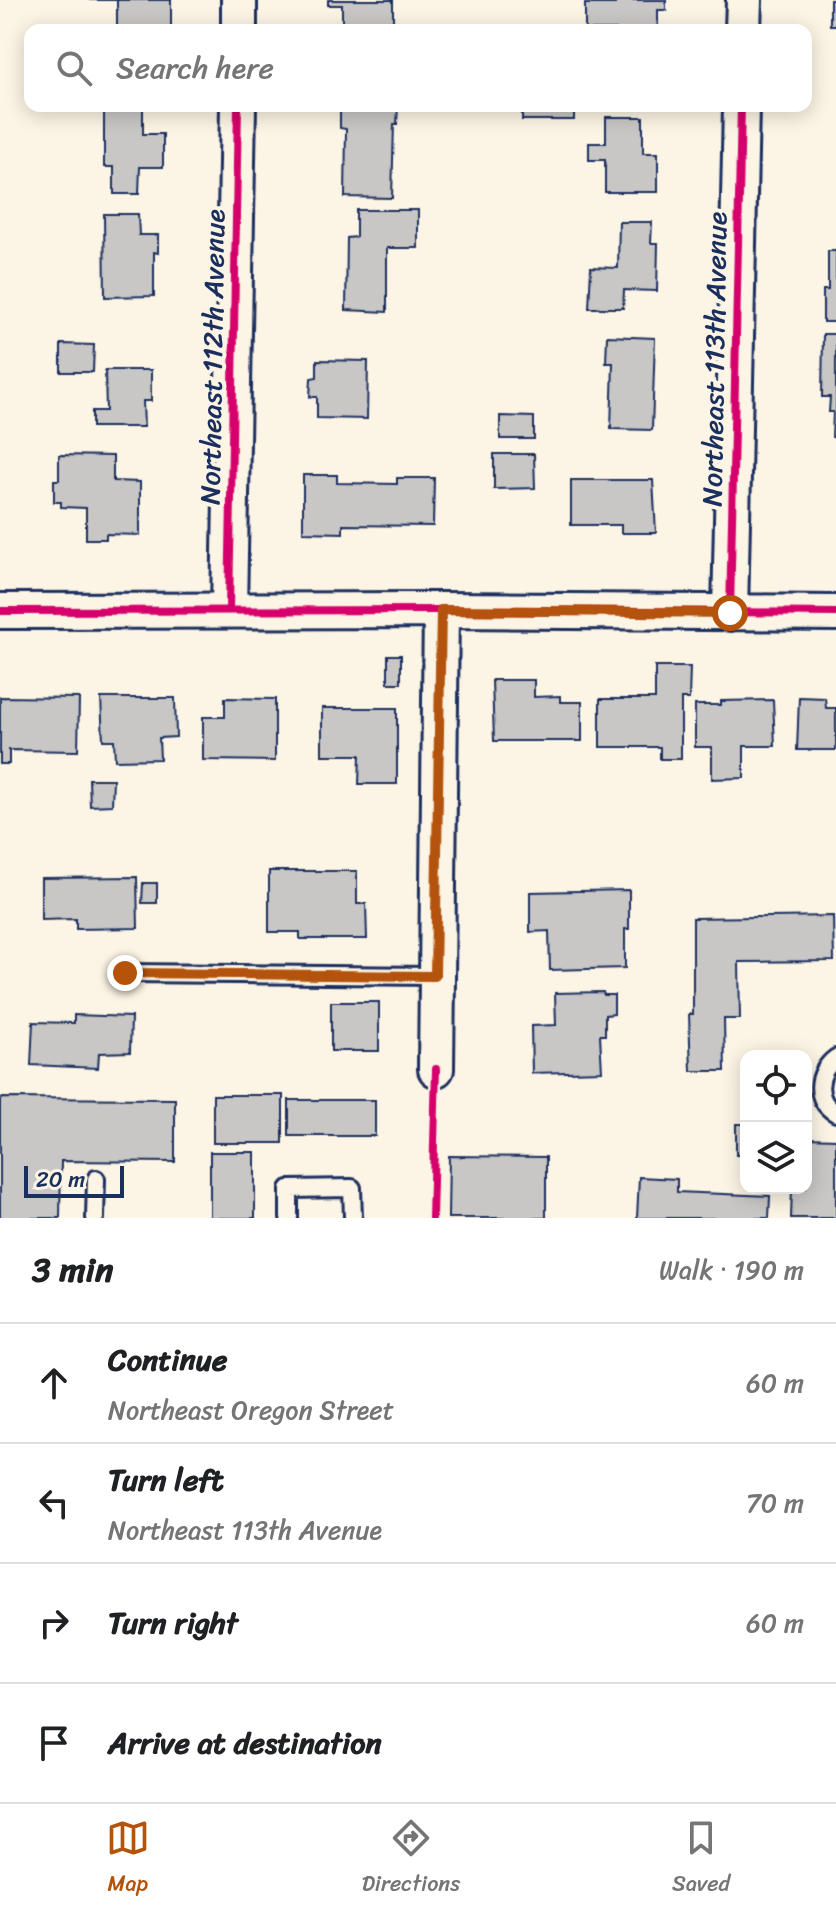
<!DOCTYPE html>
<meta charset="utf-8">
<style>
body{margin:0;font-family:Sriracha,sans-serif;background:#f6f6f6;color:#202124}
.controls{position:absolute;right:24px;bottom:24px;display:grid;overflow:hidden;border-radius:16px;box-shadow:0 4px 20px #0003}
.controls button{width:72px;height:72px;display:grid;place-items:center;padding:0;border:0;border-bottom:2px solid #e0e0e0;background:#fff;color:#202124;font:40px sans-serif}
.scale{position:absolute;left:24px;bottom:20px;width:100px;box-sizing:border-box;padding-left:8px;border:4px solid #1b2f5e;border-top:0;font-size:22px;line-height:28px;white-space:nowrap;color:#1b2f5e;-webkit-text-stroke:6px #fcf5e5;paint-order:stroke}
.stop{position:absolute;width:24px;height:24px;margin:-18px;border:6px solid #b45309;border-radius:50%;background:#fff}
.stop.end{background:#b45309;border-color:#fff;box-shadow:0 2px 8px #0008}
.list{margin:0;padding:0;list-style:none}
h2{display:flex;justify-content:space-between;align-items:center;height:104px;margin:0;padding:0 32px;font-size:34px}
h2 small{font-size:26px;font-weight:400;color:#757577}
.list li{display:grid;grid-template-columns:52px 1fr auto;gap:24px;align-items:center;box-sizing:border-box;height:120px;padding:0 32px;border-top:2px solid #e0e0e0}
.list b{display:block;font-size:30px;white-space:nowrap}
.list p{margin:0;font-size:26px;white-space:nowrap;color:#757577}
.list em{font-size:26px;font-style:normal;color:#757577}
.icon{flex:none;width:44px;height:44px;fill:none;stroke:currentColor;stroke-width:2;stroke-linecap:round;stroke-linejoin:round}
.map{position:relative;flex:none;width:836px;height:1218px;overflow:hidden}
.search{position:absolute;background:#fff;box-shadow:0 4px 20px #0003;left:24px;right:24px;top:24px;height:88px;display:flex;align-items:center;gap:20px;box-sizing:border-box;padding:0 28px;border-radius:16px;color:#757577;font-size:30px}
.sheet{height:584px;background:#fff}
nav{display:flex;justify-content:space-around;align-items:center;box-sizing:border-box;height:112px;border-top:2px solid #e0e0e0;background:#fff;font-size:22px;color:#757577}
nav a{display:grid;justify-items:center;gap:4px}
nav .on{color:#b45309}
.map>svg:first-child{display:block}
</style>
<div class="map">
<svg width="836" height="1218" viewBox="0 0 836 1218">
<rect width="100%" height="100%" fill="#fcf5e5"/>
<filter id="ink" filterUnits="userSpaceOnUse"><feTurbulence type="fractalNoise" baseFrequency=".0125" numOctaves="2"/><feDisplacementMap in="SourceGraphic" scale="16" xChannelSelector="R" yChannelSelector="G"/><feConvolveMatrix kernelMatrix="1 2 1 2 8 2 1 2 1" color-interpolation-filters="sRGB"/></filter>
<g filter="url(#ink)">
<!-- building -->
<path fill="#c8c7c6" stroke="#1b2f5e" stroke-width="2" d="M89,0H171V30H117V0Z
M328,0H393V30H342V5H328Z
M615,0H666V10H658V30H585V4H615Z
M830,0H836V25H830Z
M104,106H143V134H163V167H140L139,194H114V167H104Z
M340,106H398L397,124H394L392,198L345,197L346,129L340,128Z
M522,106H574V120H522Z
M606,117H643V153H658V192H605V160H589V143H606Z
M356,210H418V248H387V312L346,310L347,238L356,237Z
M104,214H138L139,235H158V253L154,252V296L105,297Z
M619,222H652L651,243H658L657,291L624,290L623,308H589L591,267L618,268Z
M828,251H836V322H823V290H828Z
M823,334H836V438L832,437L833,412H829L830,397H822Z
M607,336L655,338L652,430L611,429L613,363H606Z
M61,344L94,345L93,372H61Z
M317,360L368,361L367,419L317,418V397H310L311,378L317,377Z
M105,370H151V401H143L144,427H92V411H106Z
M500,416L534,417V439H500Z
M494,454H534L535,488L494,489Z
M59,455L113,456V481L140,482V535L106,534V539H86V508L61,507V502H54V480H59Z
M303,475H337V483L397,484V478H434L433,526L343,525V533L303,532Z
M571,480H653L656,533H621V525H571Z
M388,655H401V683H388Z
M655,667H690L689,699H681V759H660V747H600V699H655Z
M492,680H534V697L560,696V702H582V741H494Z
M0,697L79,698L78,751L9,750V764H0Z
M799,697L825,698L826,708H836V750H797Z
M101,698H175L176,737L159,738L160,759L115,760L114,740H103Z
M225,698L275,699V761L203,760V717H225Z
M773,700L775,746H744V778L712,779V747H695V705H721V701Z
M322,708H397V784H359L360,755H322Z
M89,779H113L112,805L90,806Z
M269,871H357V904H366L367,939H300V932H269Z
M137,877L138,928L76,929V919L41,920V878Z
M143,883H157V903H142Z
M629,890V929H625V968L550,970L549,931L530,932V892Z
M833,916L834,961L739,962L740,1019H724L725,1071H691L689,1014H693V918Z
M603,992L604,995H614V1014L605,1015V1035H600L602,1071L532,1073L531,1026L556,1025L555,993Z
M331,1002H379V1051H331Z
M74,1015L131,1017L130,1052L99,1053L98,1068L31,1065L33,1022L74,1023Z
M213,1095H283V1143H213Z
M0,1098L175,1099V1162L61,1161L60,1218H0Z
M289,1100H375V1136H289Z
M736,1124H746V1155H736Z
M806,1138L836,1139V1218H791L792,1188H806Z
M210,1152H255V1218H210Z
M449,1156L546,1157V1218H448Z
M639,1177L677,1179V1192L770,1196L769,1218H637Z"/>
<g fill="none" stroke-linecap="round" stroke-linejoin="round">
<!-- service casing -->
<g stroke="#1b2f5e" stroke-width="22">
<path id="service" d="M125,973L435,976
M836,1058C817,1072 813,1100 836,1113
M95,1218L96,1179
M289,1218V1189L352,1188L353,1218"/>
</g>
<!-- minor casing -->
<g stroke="#1b2f5e" stroke-width="40">
<path id="minor" d="M239,30V0
M743,30L744,0
M229,610L238,106
M0,611L441,610L836,613
M730,613L741,106
M436,1069L441,610"/>
</g>
<!-- service -->
<use href="#service" stroke="#fcf5e5" stroke-width="16"/>
<!-- minor -->
<use href="#minor" stroke="#fcf5e5" stroke-width="34"/>
<!-- cycleway casing -->
<g stroke="#fcf5e5" stroke-width="13">
<path id="cycleway" d="M229,610L238,106
M0,611L441,610L836,613
M730,613L741,106
M432,1218L436,1069"/>
</g>
<!-- cycleway -->
<use href="#cycleway" stroke="#d6006c" stroke-width="8"/>
</g>
</g>
<g fill="none" stroke-linecap="round" stroke-linejoin="round" filter="url(#ink)">
<!-- route -->
<path stroke="#b45309" stroke-width="10" d="M125,973L435,976L441,610L730,613"/>
</g>
<g text-anchor="middle" stroke-width="8" stroke-linejoin="round" paint-order="stroke">
<!-- street labels -->
<g font-size="28" fill="#1b2f5e" stroke="#fcf5e5">
<text transform="translate(212 357) rotate(-89)" y="10">Northeast 112th Avenue</text>
<text transform="translate(714 359) rotate(-89)" y="10">Northeast 113th Avenue</text>
</g>
</g>
</svg>
<div class="controls">
<button><svg class="icon" aria-label="locate" viewBox="0 0 24 24"><circle cx="12" cy="12" r="6"/><path d="M12 2v4M12 18v4M2 12h4M18 12h4"/></svg></button>
<button><svg class="icon" aria-label="layers" viewBox="0 0 24 24"><path d="M12 4l9 5-9 5-9-5zM3 14l9 5 9-5"/></svg></button>
</div>
<div class="scale">20 m</div>
<div class="stop" style="left:730px;top:613px"></div>
<div class="stop end" style="left:125px;top:973px"></div>
<div class="search"><svg class="icon" aria-label="search" viewBox="0 0 24 24"><circle cx="10" cy="10" r="6"/><path d="M15 15l6 6"/></svg>Search here</div>
</div>
<section class="sheet">
<h2>3 min<small>Walk · 190 m</small></h2>
<ul class="list">
<li><svg class="icon" aria-label="ahead" viewBox="0 0 24 24"><path d="M12 20V5M6 11l6-6 6 6"/></svg><div><b>Continue</b><p>Northeast Oregon Street</p></div><em>60 m</em></li>
<li><svg class="icon" aria-label="left" viewBox="0 0 24 24"><path d="M17 20v-9H6M10 6l-5 5 5 5"/></svg><div><b>Turn left</b><p>Northeast 113th Avenue</p></div><em>70 m</em></li>
<li><svg class="icon" aria-label="right" viewBox="0 0 24 24"><path d="M7 20v-9h11M14 6l5 5-5 5"/></svg><div><b>Turn right</b></div><em>60 m</em></li>
<li><svg class="icon" aria-label="arrive" viewBox="0 0 24 24"><path d="M6 21V4h12l-3 4 3 4H6"/></svg><div><b>Arrive at destination</b></div></li>
</ul>
</section>
<nav>
<a class="on"><svg class="icon" aria-label="map" viewBox="0 0 24 24"><path d="M3 6l6-2 6 2 6-2v14l-6 2-6-2-6 2zM9 4v14M15 6v14"/></svg>Map</a>
<a><svg class="icon" aria-label="directions" viewBox="0 0 24 24"><path d="M12 3l9 9-9 9-9-9zM9 14v-3h6M13 9l2 2-2 2"/></svg>Directions</a>
<a><svg class="icon" aria-label="saved" viewBox="0 0 24 24"><path d="M7 4h10v16l-5-4-5 4z"/></svg>Saved</a>
</nav>
